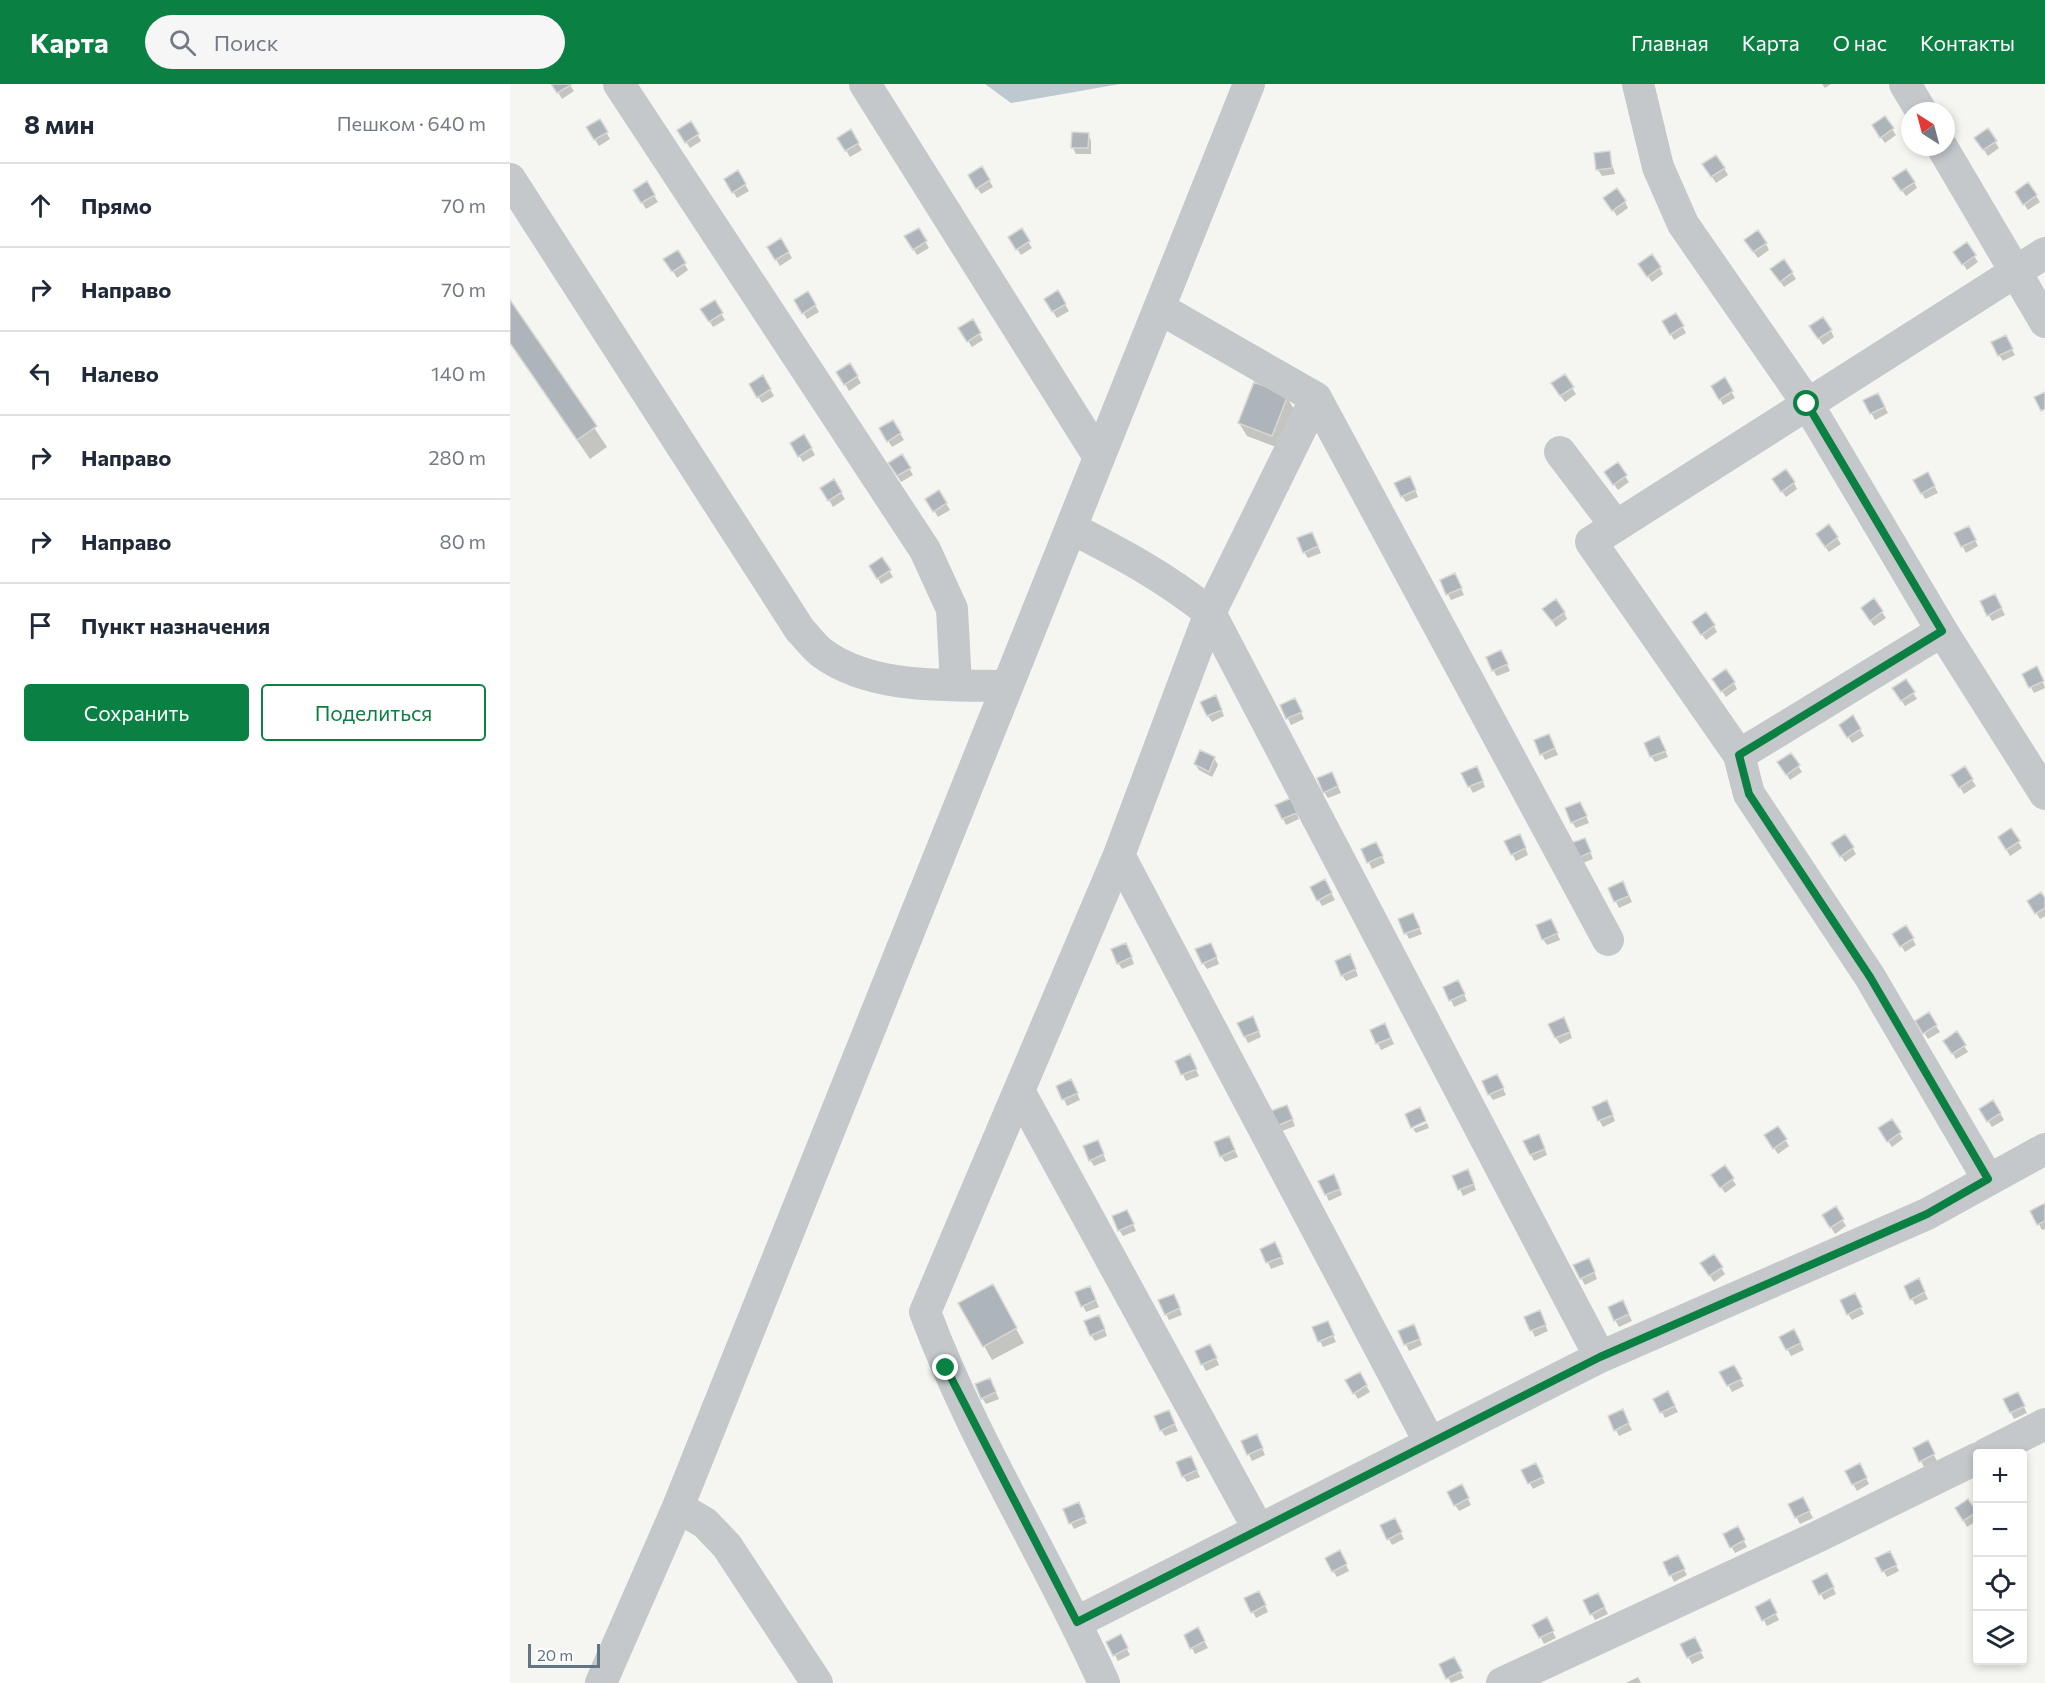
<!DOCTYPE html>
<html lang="ru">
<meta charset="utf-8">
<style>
body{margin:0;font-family:Commissioner,sans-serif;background:#f6f6f7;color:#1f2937}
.controls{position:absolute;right:18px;bottom:18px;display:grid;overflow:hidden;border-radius:6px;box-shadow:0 3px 9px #0003}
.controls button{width:54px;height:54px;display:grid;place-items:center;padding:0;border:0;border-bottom:2px solid #e0e1e3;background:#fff;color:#1f2937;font:30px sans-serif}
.compass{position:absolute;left:1391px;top:18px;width:54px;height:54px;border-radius:50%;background:#fff;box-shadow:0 3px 9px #0003;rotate:324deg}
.scale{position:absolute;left:18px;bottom:15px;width:72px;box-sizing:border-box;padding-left:6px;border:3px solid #627585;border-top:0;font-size:16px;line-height:21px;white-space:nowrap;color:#627585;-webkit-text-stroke:4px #fff;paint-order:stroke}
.stop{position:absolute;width:18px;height:18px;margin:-14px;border:4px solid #0b8043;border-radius:50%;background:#fff}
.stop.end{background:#0b8043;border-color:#fff;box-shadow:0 2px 6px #0008}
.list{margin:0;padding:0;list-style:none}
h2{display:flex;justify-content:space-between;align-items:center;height:78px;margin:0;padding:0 24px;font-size:26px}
h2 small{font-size:20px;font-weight:400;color:#747a83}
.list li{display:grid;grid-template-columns:39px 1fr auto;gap:18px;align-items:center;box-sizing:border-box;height:84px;padding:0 24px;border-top:2px solid #e0e1e3}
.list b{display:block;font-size:22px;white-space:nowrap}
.list em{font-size:20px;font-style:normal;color:#747a83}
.actions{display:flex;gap:12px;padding:18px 24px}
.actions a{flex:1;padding:14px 0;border:2px solid #0b8043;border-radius:6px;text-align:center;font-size:21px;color:#0b8043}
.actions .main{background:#0b8043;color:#fff}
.icon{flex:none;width:33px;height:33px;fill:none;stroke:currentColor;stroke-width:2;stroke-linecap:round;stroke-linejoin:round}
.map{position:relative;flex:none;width:1535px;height:1599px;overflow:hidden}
header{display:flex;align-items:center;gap:36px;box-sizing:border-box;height:84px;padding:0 30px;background:#0b8043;color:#fff}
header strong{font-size:28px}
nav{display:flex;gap:33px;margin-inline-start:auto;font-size:21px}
.search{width:420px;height:54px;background:#f6f6f7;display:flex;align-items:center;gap:15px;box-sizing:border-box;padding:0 21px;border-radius:33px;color:#747a83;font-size:22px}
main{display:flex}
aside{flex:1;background:#fff}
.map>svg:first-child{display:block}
</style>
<header>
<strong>Карта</strong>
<div class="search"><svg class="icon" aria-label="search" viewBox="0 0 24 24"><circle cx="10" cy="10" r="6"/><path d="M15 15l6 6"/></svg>Поиск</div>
<nav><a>Главная</a><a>Карта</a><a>О нас</a><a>Контакты</a></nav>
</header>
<main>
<aside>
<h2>8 мин<small>Пешком · 640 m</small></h2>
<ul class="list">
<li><svg class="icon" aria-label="ahead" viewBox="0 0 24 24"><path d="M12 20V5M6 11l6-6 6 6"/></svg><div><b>Прямо</b></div><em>70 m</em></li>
<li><svg class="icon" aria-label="right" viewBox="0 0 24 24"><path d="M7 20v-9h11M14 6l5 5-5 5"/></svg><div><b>Направо</b></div><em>70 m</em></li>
<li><svg class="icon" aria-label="left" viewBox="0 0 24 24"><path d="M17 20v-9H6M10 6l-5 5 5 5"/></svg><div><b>Налево</b></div><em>140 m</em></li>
<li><svg class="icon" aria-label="right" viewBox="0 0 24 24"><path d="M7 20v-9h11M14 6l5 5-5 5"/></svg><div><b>Направо</b></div><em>280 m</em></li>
<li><svg class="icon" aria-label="right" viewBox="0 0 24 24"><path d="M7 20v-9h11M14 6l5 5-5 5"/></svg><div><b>Направо</b></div><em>80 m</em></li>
<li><svg class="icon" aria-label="arrive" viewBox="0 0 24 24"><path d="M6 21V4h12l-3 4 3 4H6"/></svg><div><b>Пункт назначения</b></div></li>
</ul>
<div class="actions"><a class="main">Сохранить</a><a>Поделиться</a></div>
</aside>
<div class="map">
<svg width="1535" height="1599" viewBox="0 0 1535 1599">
<rect width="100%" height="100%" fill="#f5f6f1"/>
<!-- water -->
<path fill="#bdc9ce" d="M475,0H610L501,19Z"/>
<!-- shadow -->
<path fill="#0003" d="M43,0H59L64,7L52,15Z
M1312,0H1321L1315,4Z
M1375,34L1386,51L1375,59L1367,48Z
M90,37L100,55L89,62L78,44Z
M181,39L191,57L180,64L169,46Z
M340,47L352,66L340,73L329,55Z
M578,50L581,57V70H566L563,64Z
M1485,58L1489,64L1478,72L1470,60Z
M1099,69L1105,90L1092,92L1088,86Z
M472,84L483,103L471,110L460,92Z
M1214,84L1218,91L1206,99L1198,87Z
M228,89L239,107L227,114L216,96Z
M1404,98L1407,104L1396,112L1388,101Z
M136,99L148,118L136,125L125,107Z
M1518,100L1530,118L1518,126L1510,114Z
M1115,118L1118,124L1107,132L1099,120Z
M408,146L419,164L407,171L396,153Z
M511,146L522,164L511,171L500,154Z
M271,156L282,174L270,182L259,164Z
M1256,160L1259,166L1248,174L1240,163Z
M1456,160L1468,178L1457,186L1449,174Z
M167,168L178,186L167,194L156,175Z
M1274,177L1286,195L1274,203L1266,191Z
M1150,184L1153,190L1142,198L1134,187Z
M548,208L559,227L547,234L536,216Z
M298,209L309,228L297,235L286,217Z
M0,218L97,363L80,375L0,259Z
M204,218L215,236L203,243L192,225Z
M1166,231L1176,249L1164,256L1154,238Z
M462,237L473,256L462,263L450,245Z
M1321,247L1324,253L1313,261L1305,249Z
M1495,253L1505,271L1493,277L1489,271Z
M340,281L351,299L339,307L328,288Z
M253,293L264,312L252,319L241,301Z
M1215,296L1225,314L1213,321L1203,303Z
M1062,304L1066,310L1055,318L1046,306Z
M1368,311L1378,329L1365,336L1355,317Z
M776,312L784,325L769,364L737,352L729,339Z
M383,338L394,356L382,363L371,345Z
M294,352L305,371L293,378L282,360Z
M392,372L403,391L391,398L380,380Z
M1107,381L1119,398L1108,406L1100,395Z
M1418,390L1428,409L1415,415L1405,396Z
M324,397L335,415L323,423L312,404Z
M1284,399L1287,405L1276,413L1268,402Z
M903,400L908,413L896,418L892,412Z
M429,408L440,426L428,433L417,415Z
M1319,442L1331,460L1319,468L1311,457Z
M1446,450H1462L1468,462L1456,469Z
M805,456L811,469L798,474L794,468Z
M372,475L383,493L371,500L361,482Z
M948,498L954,511L941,516L938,510Z
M1485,512L1495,531L1482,537L1472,518Z
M1364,517L1376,534L1364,542L1356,531Z
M1054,528L1057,535L1046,543L1038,531Z
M1204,542L1207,548L1196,556L1188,545Z
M994,574L1000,587L987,592L983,586Z
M1514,590H1530L1535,604L1524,609Z
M1396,597L1407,615L1395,622L1384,605Z
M1224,599L1227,605L1216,613L1208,601Z
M709,619L714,632L702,638L698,632Z
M772,622H788L794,635L781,641Z
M1342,633L1354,652L1342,659L1331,641Z
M1042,658L1048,671L1035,676L1032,670Z
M1152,660L1158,673L1145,678L1141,672Z
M1281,671L1292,688L1280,696L1269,678Z
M704,674L708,681L702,693L689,686L685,680Z
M1454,684L1466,702L1454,710L1443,692Z
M953,690H970L975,703L963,709Z
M825,696L831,709L818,714L814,708Z
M767,722L784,723L789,735L776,741Z
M1073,726L1079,739L1066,744L1062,738Z
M1501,746L1512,764L1500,772L1490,754Z
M1335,752L1346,770L1335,778L1323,760Z
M1013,758L1018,771L1006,777L1002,770Z
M1078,762L1083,775L1070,780L1067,774Z
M853,765L869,766L875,779L862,785Z
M815,797L825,816L812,822L802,804Z
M1100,805H1116L1122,818L1109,824Z
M1519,817H1535V832L1530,835Z
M906,837L912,850L899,855L896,849Z
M1044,843L1050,856L1037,861L1033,855Z
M1395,843L1406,861L1395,868L1384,850Z
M619,867L624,880L612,885L608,879Z
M704,867L709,880L697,885L693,879Z
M843,879L848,892L836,897L832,891Z
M935,903L951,904L957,917L944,923Z
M1418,930L1430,948L1418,955L1407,937Z
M746,940L751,953L738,959L735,953Z
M1057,941L1062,954L1050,960L1046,954Z
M862,947H878L884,960L871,966Z
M1446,950L1458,968L1446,975L1435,957Z
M667,978L683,979L689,992L676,997Z
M990,998L996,1011L983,1016L979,1010Z
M548,1002L564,1003L570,1016L557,1022Z
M1483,1018L1494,1036L1482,1043L1471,1026Z
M1100,1024L1105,1037L1093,1043L1089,1036Z
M780,1029L785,1042L772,1047L769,1041Z
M1382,1037L1393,1055L1382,1063L1370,1045Z
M917,1039L919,1044L906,1049L903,1045Z
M1268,1044L1279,1062L1268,1070L1256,1052Z
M1032,1058L1037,1071L1024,1077L1021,1071Z
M722,1060L728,1073L715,1078L711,1072Z
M591,1064L596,1077L584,1082L580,1076Z
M1215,1083L1226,1101L1215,1109L1203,1091Z
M944,1092L961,1093L966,1106L953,1112Z
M810,1098H827L832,1111L819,1117Z
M1535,1121V1145L1532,1146L1522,1127Z
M1325,1124L1336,1142L1325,1150L1314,1132Z
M620,1134L626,1147L613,1152L609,1146Z
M752,1166H768L774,1180L761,1185Z
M1204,1172L1215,1190L1204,1198L1192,1180Z
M1082,1182L1087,1195L1075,1201L1071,1194Z
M1408,1196L1418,1215L1405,1221L1396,1202Z
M482,1202L514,1259L482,1276L450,1219Z
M583,1210L589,1223L576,1228L573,1222Z
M1344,1211L1354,1230L1342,1236L1338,1230Z
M667,1218L672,1231L659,1236L656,1230Z
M1116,1224L1122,1237L1109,1243L1105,1236Z
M1016,1234H1032L1038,1247L1025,1253Z
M592,1239L597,1252L585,1257L581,1251Z
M820,1245L826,1258L813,1263L810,1257Z
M1284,1247L1294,1266L1281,1272L1271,1253Z
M890,1248H907L912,1261L899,1267Z
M703,1268L709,1281L696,1287L692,1280Z
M1224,1283L1234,1302L1222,1308L1212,1289Z
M849,1290L860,1308L848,1315L837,1297Z
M483,1302L489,1315L476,1320L472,1314Z
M1158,1309L1168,1328L1155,1334L1145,1315Z
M1507,1310L1517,1329L1504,1335L1495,1316Z
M1112,1327L1122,1346L1109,1352L1106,1346Z
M662,1334L668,1347L655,1352L651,1346Z
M733,1357L749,1358L755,1371L742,1377Z
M1417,1358L1427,1377L1414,1383L1405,1364Z
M684,1380L690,1393L677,1398L673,1392Z
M1026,1381L1035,1399L1023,1405L1013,1387Z
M1349,1381L1359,1400L1347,1407L1343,1400Z
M951,1402L961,1421L949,1427L945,1421Z
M1293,1415L1303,1434L1290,1440L1280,1421Z
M1458,1417L1468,1436L1457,1443L1447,1425Z
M571,1427L577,1439L564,1445L561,1439Z
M884,1436L894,1455L882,1461L872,1442Z
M1227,1444L1237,1463L1225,1469L1215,1450Z
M829,1468L839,1487L827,1493L823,1487Z
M1379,1469L1389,1487L1377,1493L1367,1475Z
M1167,1473L1177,1491L1164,1498L1155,1479Z
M1317,1491L1326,1510L1314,1516L1304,1497Z
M1088,1511L1098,1530L1085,1536L1075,1517Z
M736,1515H752L758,1528L746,1534Z
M1259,1517L1269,1536L1257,1542L1247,1523Z
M1036,1535L1046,1554L1034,1560L1024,1541Z
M688,1545L698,1564L685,1570L682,1564Z
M610,1552L620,1571L608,1577L598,1558Z
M1184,1555L1194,1574L1182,1580L1172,1561Z
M944,1575L954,1594L941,1599L931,1581Z
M1128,1593L1131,1599H1116Z"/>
<!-- building -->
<path fill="#adb5ba" stroke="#d7d7d4" stroke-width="1.5" d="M41,0H61V1L47,9Z
M1375,32L1384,44L1370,54L1362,41Z
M90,35L98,48L84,56L76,43Z
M181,37L189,50L175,59L167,46Z
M1478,44L1487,57L1473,66L1464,54Z
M341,45L349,59L335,67L327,54Z
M562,48L579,49L578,64H561Z
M1100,67L1102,84L1086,86L1084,69Z
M1206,71L1215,84L1201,93L1192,80Z
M472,82L480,96L466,105L458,91Z
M1396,85L1405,98L1391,107L1382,94Z
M228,86L236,100L222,109L214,95Z
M137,97L145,111L131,119L123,106Z
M1518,98L1527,111L1513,121L1505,108Z
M1107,104L1116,117L1102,127L1093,114Z
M409,144L417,157L403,166L394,152Z
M512,144L520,157L506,166L498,153Z
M1248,146L1257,159L1243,168L1234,156Z
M271,154L279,168L265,176L257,163Z
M1457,158L1466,171L1452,181L1443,168Z
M168,166L176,179L162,188L153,175Z
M1142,170L1151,183L1137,193L1128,180Z
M1274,175L1283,188L1270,198L1260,185Z
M548,206L556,220L542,228L534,215Z
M298,207L306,221L292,230L284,216Z
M0,216L87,342L67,356L0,259Z
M205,216L213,229L199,238L190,225Z
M1166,229L1174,242L1160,251L1152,237Z
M1313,233L1322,246L1308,255L1299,242Z
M463,235L471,249L457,258L448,244Z
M1496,251L1503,265L1488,272L1481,258Z
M340,279L348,292L334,301L326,288Z
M1055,290L1064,303L1050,312L1041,299Z
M253,291L261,305L247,314L239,300Z
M1215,293L1223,307L1209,316L1201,302Z
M744,298L778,311L762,352L728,339Z
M1535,308V325L1531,327L1524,313Z
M1368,309L1375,323L1360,330L1353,316Z
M383,336L391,349L377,358L369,344Z
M294,350L302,364L288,373L280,359Z
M392,370L401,384L387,392L378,379Z
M1108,378L1117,391L1103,401L1094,388Z
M1276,385L1285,398L1271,408L1262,395Z
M1418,388L1425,402L1411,410L1403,396Z
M900,392L906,406L891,413L884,399Z
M324,395L332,408L318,417L310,404Z
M429,406L437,419L423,428L415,415Z
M1319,440L1328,453L1315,463L1306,450Z
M1459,442L1466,456L1451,463L1444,449Z
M802,448L808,462L793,469L787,454Z
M372,473L381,486L367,495L359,482Z
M945,489L952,504L936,511L930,496Z
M1485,510L1492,524L1477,532L1470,517Z
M1364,514L1373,527L1360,537L1351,524Z
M1046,515L1055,528L1042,537L1032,525Z
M1196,528L1205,541L1191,551L1182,538Z
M991,566L998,580L982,587L976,573Z
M1527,582L1534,597L1519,604L1512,590Z
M1216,585L1225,598L1211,608L1202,595Z
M1396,595L1405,608L1391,617L1382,604Z
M706,611L712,626L697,632L690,618Z
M785,614L792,628L776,635L770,621Z
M1343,631L1351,645L1337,654L1329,641Z
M1039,650L1045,664L1030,671L1024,656Z
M1149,652L1156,667L1140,673L1134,659Z
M690,666L705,673L699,688L684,680Z
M1281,669L1290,681L1276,691L1267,678Z
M967,682L973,697L958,703L951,689Z
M1455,682L1463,695L1449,704L1441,691Z
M822,688L828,702L813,709L807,694Z
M781,714L787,729L772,735L765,721Z
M1070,718L1077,732L1061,739L1055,724Z
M1501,744L1510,757L1496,766L1488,753Z
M1010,750L1016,764L1001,771L994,757Z
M1335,750L1344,763L1330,773L1321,759Z
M1075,754L1081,768L1066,775L1059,760Z
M866,758L873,772L857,779L851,765Z
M815,795L822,809L807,817L800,803Z
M1113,797L1119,812L1104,818L1098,804Z
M1531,808L1535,814V824L1525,830L1517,817Z
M903,829L910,844L894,850L888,835Z
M1041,835L1048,849L1032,856L1026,841Z
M1396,841L1404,854L1390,863L1382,850Z
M616,859L622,873L607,880L601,865Z
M701,859L707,873L692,880L685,865Z
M840,870L846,885L831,892L825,877Z
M948,896L955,910L939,917L933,903Z
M1419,928L1427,941L1413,950L1405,937Z
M743,932L749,947L734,953L727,939Z
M1054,933L1060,948L1045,954L1038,940Z
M875,939L881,954L866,960L860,946Z
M1447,947L1456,961L1442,970L1433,957Z
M680,970L687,985L671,991L665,977Z
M987,990L994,1004L978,1011L972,997Z
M561,995L568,1009L552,1016L546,1002Z
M1097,1016L1103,1031L1088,1037L1082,1023Z
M1483,1016L1491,1029L1477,1038L1469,1025Z
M777,1021L783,1035L767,1042L761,1027Z
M910,1023L916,1037L901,1044L895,1030Z
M1382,1035L1391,1048L1377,1058L1368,1044Z
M1268,1042L1277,1055L1263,1065L1254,1051Z
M1029,1050L1035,1065L1020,1071L1013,1057Z
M719,1052L725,1066L710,1073L704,1058Z
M588,1056L594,1070L579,1077L573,1062Z
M1215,1081L1224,1094L1210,1104L1201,1091Z
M958,1085L964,1100L948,1106L942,1092Z
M824,1090L830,1105L815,1111L808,1097Z
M1535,1119V1137L1527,1141L1520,1127Z
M1326,1122L1334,1135L1320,1144L1312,1131Z
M617,1126L624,1140L608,1147L602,1132Z
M765,1158L772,1173L756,1179L750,1165Z
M1204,1170L1213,1183L1199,1192L1190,1179Z
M1079,1174L1085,1188L1070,1195L1063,1181Z
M1409,1194L1415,1208L1400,1216L1394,1202Z
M483,1200L507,1244L473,1263L448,1219Z
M580,1202L586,1216L571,1223L565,1208Z
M1345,1209L1352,1223L1337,1231L1330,1216Z
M664,1210L670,1224L655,1231L648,1216Z
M1113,1216L1119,1230L1104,1237L1098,1223Z
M1030,1226L1036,1241L1020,1247L1014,1233Z
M589,1231L595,1245L580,1252L574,1237Z
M818,1237L824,1251L808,1258L802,1243Z
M904,1240L910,1255L894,1261L888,1247Z
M1284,1245L1291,1259L1276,1266L1269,1253Z
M700,1260L707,1274L691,1281L685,1267Z
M1224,1281L1232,1295L1217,1302L1209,1288Z
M850,1288L857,1301L843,1310L835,1296Z
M480,1294L486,1308L471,1315L465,1300Z
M1158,1307L1165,1322L1150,1329L1143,1315Z
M1508,1308L1515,1322L1500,1329L1493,1315Z
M1113,1325L1119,1339L1104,1347L1098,1332Z
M659,1326L665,1340L650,1347L644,1332Z
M747,1350L753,1364L737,1371L731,1357Z
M1418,1356L1425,1370L1409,1378L1403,1364Z
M681,1372L687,1386L672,1393L666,1378Z
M1026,1379L1033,1393L1018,1400L1011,1386Z
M1350,1379L1357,1394L1342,1401L1335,1387Z
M952,1400L959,1414L944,1422L937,1408Z
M1293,1413L1300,1427L1285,1434L1278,1420Z
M1458,1415L1467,1428L1453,1437L1445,1424Z
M569,1418L575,1433L559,1440L553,1425Z
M885,1434L892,1448L877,1456L870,1441Z
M1228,1442L1235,1456L1220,1464L1213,1450Z
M830,1466L837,1480L822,1488L815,1474Z
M1380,1467L1387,1481L1372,1488L1365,1474Z
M1168,1471L1175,1485L1159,1492L1153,1478Z
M1317,1489L1324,1503L1309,1511L1302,1497Z
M749,1507L756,1521L741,1529L734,1514Z
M1088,1509L1095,1523L1080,1531L1073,1516Z
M1260,1515L1267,1529L1252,1537L1245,1523Z
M1037,1533L1044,1547L1029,1554L1022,1541Z
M688,1543L695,1557L680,1565L674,1551Z
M611,1550L618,1564L603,1572L596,1558Z
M1185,1553L1192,1567L1177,1574L1170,1560Z
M944,1573L952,1587L936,1595L929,1580Z"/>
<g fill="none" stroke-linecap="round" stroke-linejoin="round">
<!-- minor -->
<path stroke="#c4c8cb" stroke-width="32" d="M109,0L415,466L442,525L446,601
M355,0L589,373
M1128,0L1148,83L1173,140L1297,319L1432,547L1535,710
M1395,0L1411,27
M1432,63L1535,238
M0,95L290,546C297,553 304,563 312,569C362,606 438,601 497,602
M649,224L806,314L1098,856
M1050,368L1106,442
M561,444C612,470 655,493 700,529L1090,1273
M1229,671L1432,547
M609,771L920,1359
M509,1007L749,1446
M1478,1095L1360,893L1239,710L1229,671L1081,458L1535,169
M1476,1370L1535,1340
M168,1423L195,1439L217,1462L307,1599
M567,1538L1090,1273L1417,1130L1535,1065
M91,1599L168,1423L739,0
M594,1599C538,1474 463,1357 415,1228L609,771L700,529L806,314
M992,1599L1309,1452L1468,1374"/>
</g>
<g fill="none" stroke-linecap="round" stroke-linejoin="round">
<!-- route -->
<path stroke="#0b8043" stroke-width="8" d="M436,1284L567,1538L1090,1273L1417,1130L1478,1095L1360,893L1239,710L1229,671L1432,547L1297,320"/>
</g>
</svg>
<div class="controls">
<button>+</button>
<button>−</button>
<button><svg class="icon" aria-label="locate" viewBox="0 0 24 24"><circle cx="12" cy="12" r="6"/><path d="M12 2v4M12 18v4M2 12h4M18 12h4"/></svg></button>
<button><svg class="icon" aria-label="layers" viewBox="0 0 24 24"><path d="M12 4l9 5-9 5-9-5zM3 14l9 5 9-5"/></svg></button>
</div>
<svg class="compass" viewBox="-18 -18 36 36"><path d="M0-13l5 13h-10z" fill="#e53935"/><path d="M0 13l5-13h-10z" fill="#747a83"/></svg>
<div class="scale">20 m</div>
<div class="stop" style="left:1297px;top:320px"></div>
<div class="stop end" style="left:436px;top:1284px"></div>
</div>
</main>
